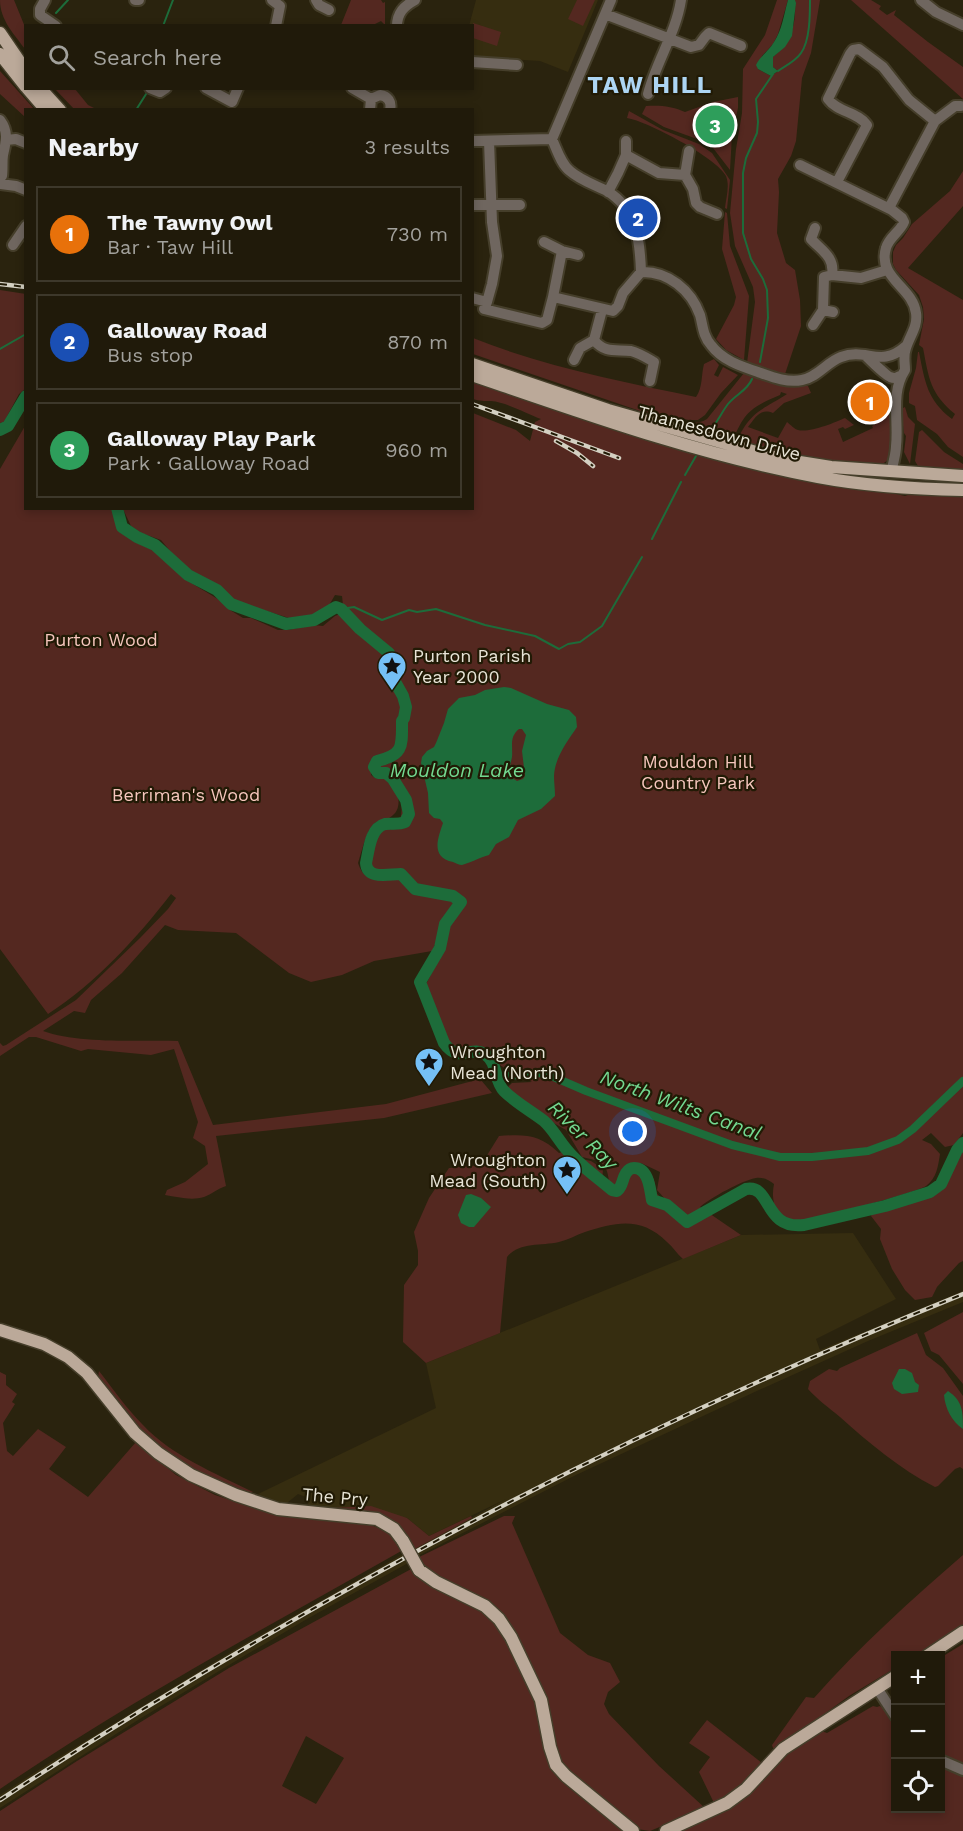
<!DOCTYPE html>
<meta charset="utf-8">
<style>
body{margin:0;font-family:"Work Sans",sans-serif;background:#2d2718;color:#f1f3f6}
.controls{position:absolute;right:18px;bottom:18px;display:grid;overflow:hidden;border-radius:0px;box-shadow:0 3px 9px #0003}
.controls button{width:54px;height:54px;display:grid;place-items:center;padding:0;border:0;border-bottom:2px solid #3d382b;background:#201a0a;color:#f1f3f6;font:30px sans-serif}
.you{position:absolute;left:633px;top:1132px;width:21px;height:21px;margin:-15px;border:4px solid #fff;border-radius:50%;background:#1a73e8;box-shadow:0 0 0 9px #1a73e833}
.badge{display:grid;place-items:center;width:39px;height:39px;border-radius:50%;background:#75c0f6;color:#fff;font-size:20px;font-weight:700}
.pin{position:absolute;translate:-50% -50%;border:3px solid #fff;box-shadow:0 2px 6px #0006}
.list{margin:0;padding:0;list-style:none}
h2{display:flex;justify-content:space-between;align-items:center;height:78px;margin:0;padding:0 24px;font-size:26px}
h2 small{font-size:20px;font-weight:400;color:#a2a19c}
.list li{display:grid;grid-template-columns:39px 1fr auto;gap:18px;align-items:center;box-sizing:border-box;height:96px;margin:0 12px 12px;padding:0 12px;border:2px solid #3d382b;border-radius:0px}
.list b{display:block;font-size:22px;white-space:nowrap}
.list p{margin:0;font-size:20px;white-space:nowrap;color:#a2a19c}
.list em{font-size:20px;font-style:normal;color:#a2a19c}
.icon{flex:none;width:33px;height:33px;fill:none;stroke:currentColor;stroke-width:2;stroke-linecap:round;stroke-linejoin:round}
.map{position:relative;flex:none;width:963px;height:1831px;overflow:hidden}
.search{position:absolute;background:#201a0a;box-shadow:0 3px 9px #0003;left:24px;top:24px;width:450px;height:66px;display:flex;align-items:center;gap:15px;box-sizing:border-box;padding:0 21px;border-radius:0px;color:#a2a19c;font-size:22px}
.panel{position:absolute;background:#201a0a;box-shadow:0 3px 9px #0003;left:24px;top:108px;width:450px;height:402px;border-radius:0px}
.map>svg:first-child{display:block}
</style>
<div class="map">
<svg width="963" height="1831" viewBox="0 0 963 1831">
<rect width="100%" height="100%" fill="#2a230e"/>
<!-- built -->
<path fill="#362d10" d="M476,0H598L568,72L540,61L473,57L472,26H469Z
M853,1233L896,1299L816,1339L820,1350L963,1291V1302L868,1341L759,1390L576,1475L414,1558L411,1551L506,1499L429,1536L407,1518L310,1509L306,1497L298,1494L287,1503L272,1501L258,1494L436,1408L426,1363L741,1235Z
M405,1553L410,1562L307,1619L234,1662L138,1720L0,1808V1795L51,1762L239,1647Z"/>
<!-- green -->
<path fill="#542820" fill-rule="evenodd" d="M0,0H14L25,27V49C14,34 0,20 0,0Z
M351,0H381L383,3L385,2V25L381,21L373,25H341Z
M577,0H595L583,26L568,19Z
M777,0H788L778,34L773,44L762,56L758,69L771,76L778,71L773,67V57C792,41 796,25 795,0H820L811,53L802,78L796,141L791,156L778,179L779,192L777,233L786,263L795,270L800,300L801,326L785,374L747,363L755,302L753,287L735,246L730,213L736,149L742,113L743,69L765,35Z
M851,0H871L881,6L879,9L887,15L896,10L894,15L928,42L963,67V99Z
M473,23L501,32L497,46L473,38Z
M0,71L34,109L26,110L25,117L0,94Z
M55,89H75L88,105L96,109H74Z
M738,97V108L732,135L730,170L713,148L700,140L710,137L722,128L715,129L709,134H703L697,139L664,127L642,114L646,106C660,105 672,106 685,112L713,102Z
M629,111L663,130L699,144L712,153L730,180L727,209L725,208C726,198 730,186 726,176C717,158 647,121 627,118Z
M963,171V206L908,268L963,300V457L948,447L937,434L917,420L915,406L909,403V393L916,368L918,352H919C925,382 927,400 952,419L955,414C930,393 929,379 923,348L919,345L924,319L923,307L919,295L896,270L893,264V252L896,245L903,238L912,224L950,191Z
M725,212L727,213L730,246L749,296L744,360L726,350L716,339L734,305L736,297L722,249Z
M0,290L26,294L25,389L19,394L4,422L0,423Z
M473,338C545,367 620,381 696,397C703,387 701,375 704,364L714,359L719,365L714,375L718,377L723,367L738,375L721,393L705,415L698,420H689L640,411L473,354Z
M744,373L771,382L790,386H808L811,393L784,403L773,413C760,408 756,417 748,427L778,438L787,422C791,425 794,429 798,430C809,433 834,423 845,418L854,425L845,429L843,427L838,429L843,442L873,428L872,426C884,420 889,409 885,396L887,394L890,396C893,410 895,443 890,456C888,461 884,463 879,466L826,464L745,446L746,443L737,440C752,410 761,411 787,394L781,392L780,395C752,407 745,411 733,440L696,432L635,412C654,416 690,430 707,419Z
M473,381L639,437L905,496L916,492L963,494V1133L954,1145L945,1147L931,1133L922,1140L931,1144L940,1154C938,1166 937,1178 926,1186C915,1193 802,1224 791,1221C774,1218 771,1198 774,1184C769,1180 763,1177 756,1178C743,1180 710,1198 700,1207L741,1235L683,1259C677,1254 673,1247 667,1242C641,1216 616,1222 585,1232C576,1235 568,1240 559,1242C541,1246 519,1242 507,1257L500,1333L426,1363L403,1342L404,1285L418,1265V1251L414,1232L429,1198L449,1168L481,1165L499,1136C524,1134 540,1134 559,1153L573,1148L578,1158L591,1161L603,1169L602,1184L609,1193L619,1194L625,1181L626,1171L637,1167L647,1169C649,1172 652,1174 653,1178C658,1189 652,1194 666,1200L657,1190L660,1172L641,1163L630,1165L616,1186L609,1181C607,1162 600,1161 582,1157L566,1130L531,1110L507,1088L512,1083L532,1082C521,1077 510,1072 500,1065C493,1060 489,1054 481,1050C466,1058 459,1055 445,1046L439,1033L425,986L437,963L443,943L446,925L462,900L453,898V904L443,918L440,934L432,951L374,961L342,975L311,982L289,973L236,933L178,930L165,925L122,973L91,1000L85,1013L74,1011L43,1031C78,1044 139,1040 178,1041L213,1125L386,1104L480,1079L492,1093L384,1118L216,1136L226,1186C217,1189 212,1194 204,1197C191,1201 178,1197 165,1195L167,1190L185,1182L208,1164L205,1146L193,1138L198,1122L174,1049L151,1055L88,1049L81,1051L36,1037H29L0,1056V1043L3,1046L6,1045L76,1000L140,938L168,909L176,898L171,894C136,939 96,983 48,1014L0,949V469L25,426L26,508L116,509L119,526L131,540L148,548L158,550L183,578L221,601L230,610L243,618H251L278,630H288L313,625L323,626L335,616L340,614C349,619 352,628 360,634C369,642 384,646 390,657C395,666 392,679 396,689C399,695 404,698 404,705C405,715 396,722 396,732C396,744 400,748 391,758L384,757L373,763L371,775L375,778H381L377,774L375,765L388,764L393,760L400,744L401,726L407,709L396,678L394,660L388,649L370,637L343,605L342,596L335,595L328,607L312,615L289,618L232,600L213,585L194,573L176,558L161,540L141,533L131,526L123,509L472,508L473,413L516,430L530,441L535,422L541,419C527,414 506,402 491,401C484,401 480,401 473,399ZM398,788C403,798 402,811 400,822C393,824 383,825 378,830C373,834 363,858 363,865C363,870 367,874 371,875C380,879 390,872 399,874L401,876C384,874 366,888 358,863C362,851 366,831 375,823C379,820 385,820 389,818C402,811 398,800 398,788Z
M905,407L908,417L915,424L910,464L904,452L906,436L904,433L901,409Z
M922,430L944,452L963,464V470L918,466L915,461L919,432Z
M963,1151V1261L959,1263L937,1287L932,1297L915,1300L905,1290L892,1269L880,1239L881,1229L871,1216L873,1211L932,1195C945,1184 954,1167 963,1151Z
M963,1312V1384L939,1355L931,1351L924,1333Z
M917,1333L926,1355L943,1368L963,1396V1469L960,1467L955,1469L938,1486L935,1487C900,1469 869,1443 840,1417C829,1408 817,1399 808,1389L810,1381L829,1369L837,1371L840,1368Z
M99,1371C113,1389 127,1409 143,1425C172,1456 215,1473 253,1492L246,1495L223,1488L156,1450L98,1377Z
M0,1372L6,1375V1385L17,1394L12,1402L15,1404L3,1423L7,1451L13,1456L38,1429L66,1447L49,1469L88,1497L136,1442L176,1475L215,1495L276,1515L299,1518L359,1520L388,1532L403,1550C267,1627 129,1701 0,1789Z
M371,1506L407,1518L429,1536L471,1516L472,1518L411,1551L401,1531L310,1509Z
M504,1516H515L512,1523L560,1633L588,1655L610,1663L620,1682L608,1692L604,1704L609,1714L659,1766L705,1808L650,1831L637,1829L562,1768L510,1629L430,1574L415,1559Z
M963,1555V1627L916,1655L896,1656L895,1668L849,1696L776,1749L773,1748L772,1745L806,1697L814,1698C860,1646 911,1600 963,1555Z
M413,1568L474,1605L494,1619L509,1641L536,1700L543,1731L546,1756L552,1771L625,1831H0V1811L77,1761L229,1668ZM306,1736L344,1758L316,1804L282,1786Z
M963,1644V1763L941,1755L940,1658Z
M873,1706L877,1707L880,1706L883,1708L895,1726L896,1808H940L941,1766L963,1775V1831H671L718,1813L780,1757L821,1731L827,1733Z
M707,1720L762,1763L742,1786L715,1805L699,1772L710,1757L689,1743Z"/>
<!-- water -->
<path fill="#1d6c3a" fill-rule="evenodd" d="M788,0H795L796,3L792,36L785,47L773,57V67L778,71L771,76L758,69L756,65C760,56 769,51 774,42C782,30 784,14 788,0Z
M504,687L511,688L547,704L569,710L576,717L577,727C567,742 555,757 554,776C554,783 555,789 555,796L541,809L518,820L509,837L496,844L489,855C481,857 467,864 462,865C459,865 456,863 453,862C430,857 438,838 443,823L440,819L434,818L429,813L428,793L421,763L422,757L427,751L434,747L436,743L444,723L448,709L459,698L475,695L485,690ZM519,729H522L526,735L522,751L525,776L523,779L517,781C513,778 511,778 510,773C509,768 511,762 512,757C513,746 509,737 519,729Z
M471,1194L481,1198L491,1207L474,1227H469L461,1223L458,1215L466,1195Z
M899,1369H905L912,1373L915,1382L919,1385L918,1392L902,1394L894,1389L892,1383Z
M948,1391C963,1401 963,1412 963,1429C952,1422 945,1408 944,1395Z"/>
<g fill="none" stroke-linecap="round" stroke-linejoin="round">
<!-- stream -->
<path stroke="#1d6c3a" stroke-width="2" d="M56,13L68,0
M163,26L173,0
M778,71C785,66 796,61 801,53C810,41 810,14 810,0
M136,110L148,91
M0,349L26,334
M760,362L768,318L767,290L763,279L751,259L743,233V173L746,158L757,133L758,122L756,99L773,74
M708,432C717,424 721,413 728,404C736,394 747,391 752,379
M685,475L696,456
M652,539L681,482
M341,609L354,607L382,620L409,610L417,612L436,609L485,625L535,636L559,649L568,644L580,642L602,626L642,557"/>
<!-- canal -->
<path stroke="#1d6c3a" stroke-width="8" d="M508,1076L540,1073L549,1075L586,1091L732,1145L780,1157H812L868,1151L898,1140L913,1129L963,1081"/>
<!-- river -->
<path stroke="#1d6c3a" stroke-width="12" d="M0,430L8,426L26,396
M117,508L122,527L137,537L155,545L188,575L217,590L231,604L286,624L314,620L336,607L341,609L360,629L389,653L394,680L403,696L406,707L404,718L402,721C402,746 404,755 377,761L374,767L378,773H386L393,779L406,800L409,814L405,822C398,825 392,823 385,824C370,828 369,850 366,863C367,880 388,874 401,874L415,889L453,896L461,902L445,924L440,948L420,982L444,1043C459,1064 471,1045 485,1054C498,1063 494,1081 504,1091C516,1103 531,1111 544,1121C553,1129 559,1141 567,1150C579,1165 597,1177 612,1190L617,1191C623,1186 622,1179 626,1173C628,1170 630,1168 634,1168C649,1168 650,1190 652,1200L667,1205L687,1222L746,1189C772,1184 763,1230 804,1225L885,1206L930,1192L941,1184L957,1150L963,1143"/>
<!-- minor casing -->
<g stroke="#453e2a" stroke-width="14">
<path id="minor" d="M45,0L40,9V15L56,26
M135,0H139
M272,0L280,6L276,26
M316,0L319,5L329,10
M611,0L552,139C557,150 561,164 570,171C580,180 595,185 607,191C637,209 640,241 641,272C668,271 691,290 700,315C703,326 703,336 711,345C722,360 740,366 758,372C772,377 787,383 802,380C818,377 827,362 841,357C867,347 880,369 906,346
M921,0L936,12L963,25
M605,14L691,47L699,45L705,37L709,33L741,46
M397,26C397,13 404,6 415,0
M472,62L517,65
M150,88L160,92L166,88
M206,88L232,102L238,88
M352,88L371,99
M648,94C656,62 676,33 681,0
M370,110L371,99L380,95C388,96 392,102 390,110
M0,120C9,132 6,142 3,155C2,162 3,169 2,176
M935,121L955,106H961
M6,140L16,139L26,143
M472,141L552,139
M626,141V155L659,173L685,175
M689,151L685,175L693,189L696,203L700,207L717,214
M800,165L892,210L902,218L904,222C900,232 889,237 886,248C877,278 913,287 916,313C918,327 910,335 906,348C903,356 905,362 905,370C890,393 899,421 896,446C896,454 893,462 892,470
M837,182L867,125C858,112 837,112 828,99L850,54L853,50L859,49L883,67L909,100L935,121L889,208
M0,184L16,186L26,190
M608,192L618,173L626,155
M472,205H520
M815,228L811,239C822,251 835,257 832,275
M544,242L562,251L578,255
M13,245L26,226
M553,297L562,251
M472,298L487,302L484,309L542,323L547,320L553,297L613,311L618,306L623,293L641,272
M487,302L492,284L497,256L492,222L489,141
M602,310L594,340C605,354 617,349 631,351C639,353 647,358 654,362L650,381
M823,310L824,277L832,275L861,278L887,270
M813,325L823,310L833,312
M866,356C870,360 888,377 890,377C895,379 896,378 900,376
M574,360L580,348L594,340
M877,1688L896,1717
M940,1760L963,1770"/>
</g>
<!-- major casing -->
<g stroke="#453e2a" stroke-width="15">
<path id="major" d="M0,33L26,71
M0,54L26,87
M27,88L46,110
M40,88L60,110
M472,364L608,410L781,459L831,467L963,476
M472,375C586,414 700,455 818,477C866,486 915,489 963,490
M0,1330L44,1344L68,1357L87,1373L135,1433L158,1453L191,1475L236,1495L278,1509L377,1519L394,1529L403,1541
M419,1570L436,1582L485,1606L499,1619L511,1637L541,1700L550,1747L556,1765L566,1776L633,1831
M927,1656L963,1632
M666,1831L727,1803L746,1789L783,1749L896,1676"/>
</g>
<!-- minor -->
<use href="#minor" stroke="#6f665f" stroke-width="10"/>
<!-- major -->
<use href="#major" stroke="#bba999" stroke-width="12"/>
<!-- rail casing -->
<g stroke="#d4d0c2" stroke-width="4.5">
<path id="rail" d="M0,284L26,287
M472,404L619,458
M556,441L577,453L593,466
M0,1800C304,1601 626,1430 963,1294"/>
</g>
<!-- rail -->
<use href="#rail" stroke="#211a05" stroke-width="2" stroke-dasharray="7" stroke-linecap="butt"/>
<!-- major-bridge casing -->
<g stroke="#453e2a" stroke-width="15" stroke-linecap="butt">
<path id="major-bridge" d="M403,1541L419,1570"/>
</g>
<!-- major-bridge -->
<use href="#major-bridge" stroke="#bba999" stroke-width="12"/>
</g>
<!-- icons -->
<defs>
<g id="sight-pin" transform="scale(1.5)"><path d="M0 17L-7.5 6A9.5 9.5 0 1 1 7.5 6Z" fill="#75c0f6" stroke="#211a05"/><path d="M0-6L1.8-2.2L6-1.7L2.9 1.2L3.7 5.4L0 3.3L-3.7 5.4L-2.9 1.2L-6-1.7L-1.8-2.2Z" fill="#111"/></g>
</defs>
<g fill-rule="evenodd">
<use href="#sight-pin" x="392" y="666"/>
<use href="#sight-pin" x="429" y="1062"/>
<use href="#sight-pin" x="567" y="1170"/>
</g>
<g text-anchor="middle" stroke-width="4.5" stroke-linejoin="round" paint-order="stroke">
<!-- street labels -->
<g font-size="18" fill="#e8e4d7" stroke="#211a05">
<text transform="translate(719 433) rotate(15)" y="6">Thamesdown Drive</text>
<text transform="translate(335 1497) rotate(5)" y="6">The Pry</text>
</g>
<!-- park labels -->
<g font-size="18" fill="#f6c6bd" stroke="#211a05">
<text x="101" y="646">Purton Wood</text>
<text x="698" y="768">Mouldon Hill<tspan x="698" dy="21">Country Park</tspan></text>
<text x="186" y="801">Berriman's Wood</text>
</g>
<!-- poi labels -->
<g font-size="18" fill="#e8e4d7" stroke="#211a05" text-anchor="start">
<text x="413" y="662">Purton Parish<tspan x="413" dy="21">Year 2000</tspan></text>
<text x="450" y="1058">Wroughton<tspan x="450" dy="21">Mead (North)</tspan></text>
<text x="546" y="1166" text-anchor="end">Wroughton<tspan x="546" dy="21">Mead (South)</tspan></text>
</g>
<!-- water labels -->
<g font-size="20" font-style="italic" fill="#73d990" stroke="#211a05">
<text x="457" y="777">Mouldon Lake</text>
<text transform="translate(681 1105) rotate(20)" y="7">North Wilts Canal</text>
<text transform="translate(583 1135) rotate(45)" y="7">River Ray</text>
</g>
<!-- district labels -->
<g font-size="24" font-weight="bold" letter-spacing="1.5" fill="#add5f3" stroke="#211a05">
<text x="650" y="93">TAW HILL</text>
</g>
</g>
</svg>
<div class="controls">
<button>+</button>
<button>−</button>
<button><svg class="icon" aria-label="locate" viewBox="0 0 24 24"><circle cx="12" cy="12" r="6"/><path d="M12 2v4M12 18v4M2 12h4M18 12h4"/></svg></button>
</div>
<div class="you"></div>
<div class="pin badge" style="left:870px;top:402px;background:#e8710a">1</div>
<div class="pin badge" style="left:638px;top:218px;background:#1a4fb4">2</div>
<div class="pin badge" style="left:715px;top:125px;background:#2e9e5b">3</div>
<div class="search"><svg class="icon" aria-label="search" viewBox="0 0 24 24"><circle cx="10" cy="10" r="6"/><path d="M15 15l6 6"/></svg>Search here</div>
<section class="panel">
<h2>Nearby<small>3 results</small></h2>
<ul class="list">
<li><span class="badge" style="background:#e8710a">1</span><div><b>The Tawny Owl</b><p>Bar · Taw Hill</p></div><em>730 m</em></li>
<li><span class="badge" style="background:#1a4fb4">2</span><div><b>Galloway Road</b><p>Bus stop</p></div><em>870 m</em></li>
<li><span class="badge" style="background:#2e9e5b">3</span><div><b>Galloway Play Park</b><p>Park · Galloway Road</p></div><em>960 m</em></li>
</ul>
</section>
</div>
